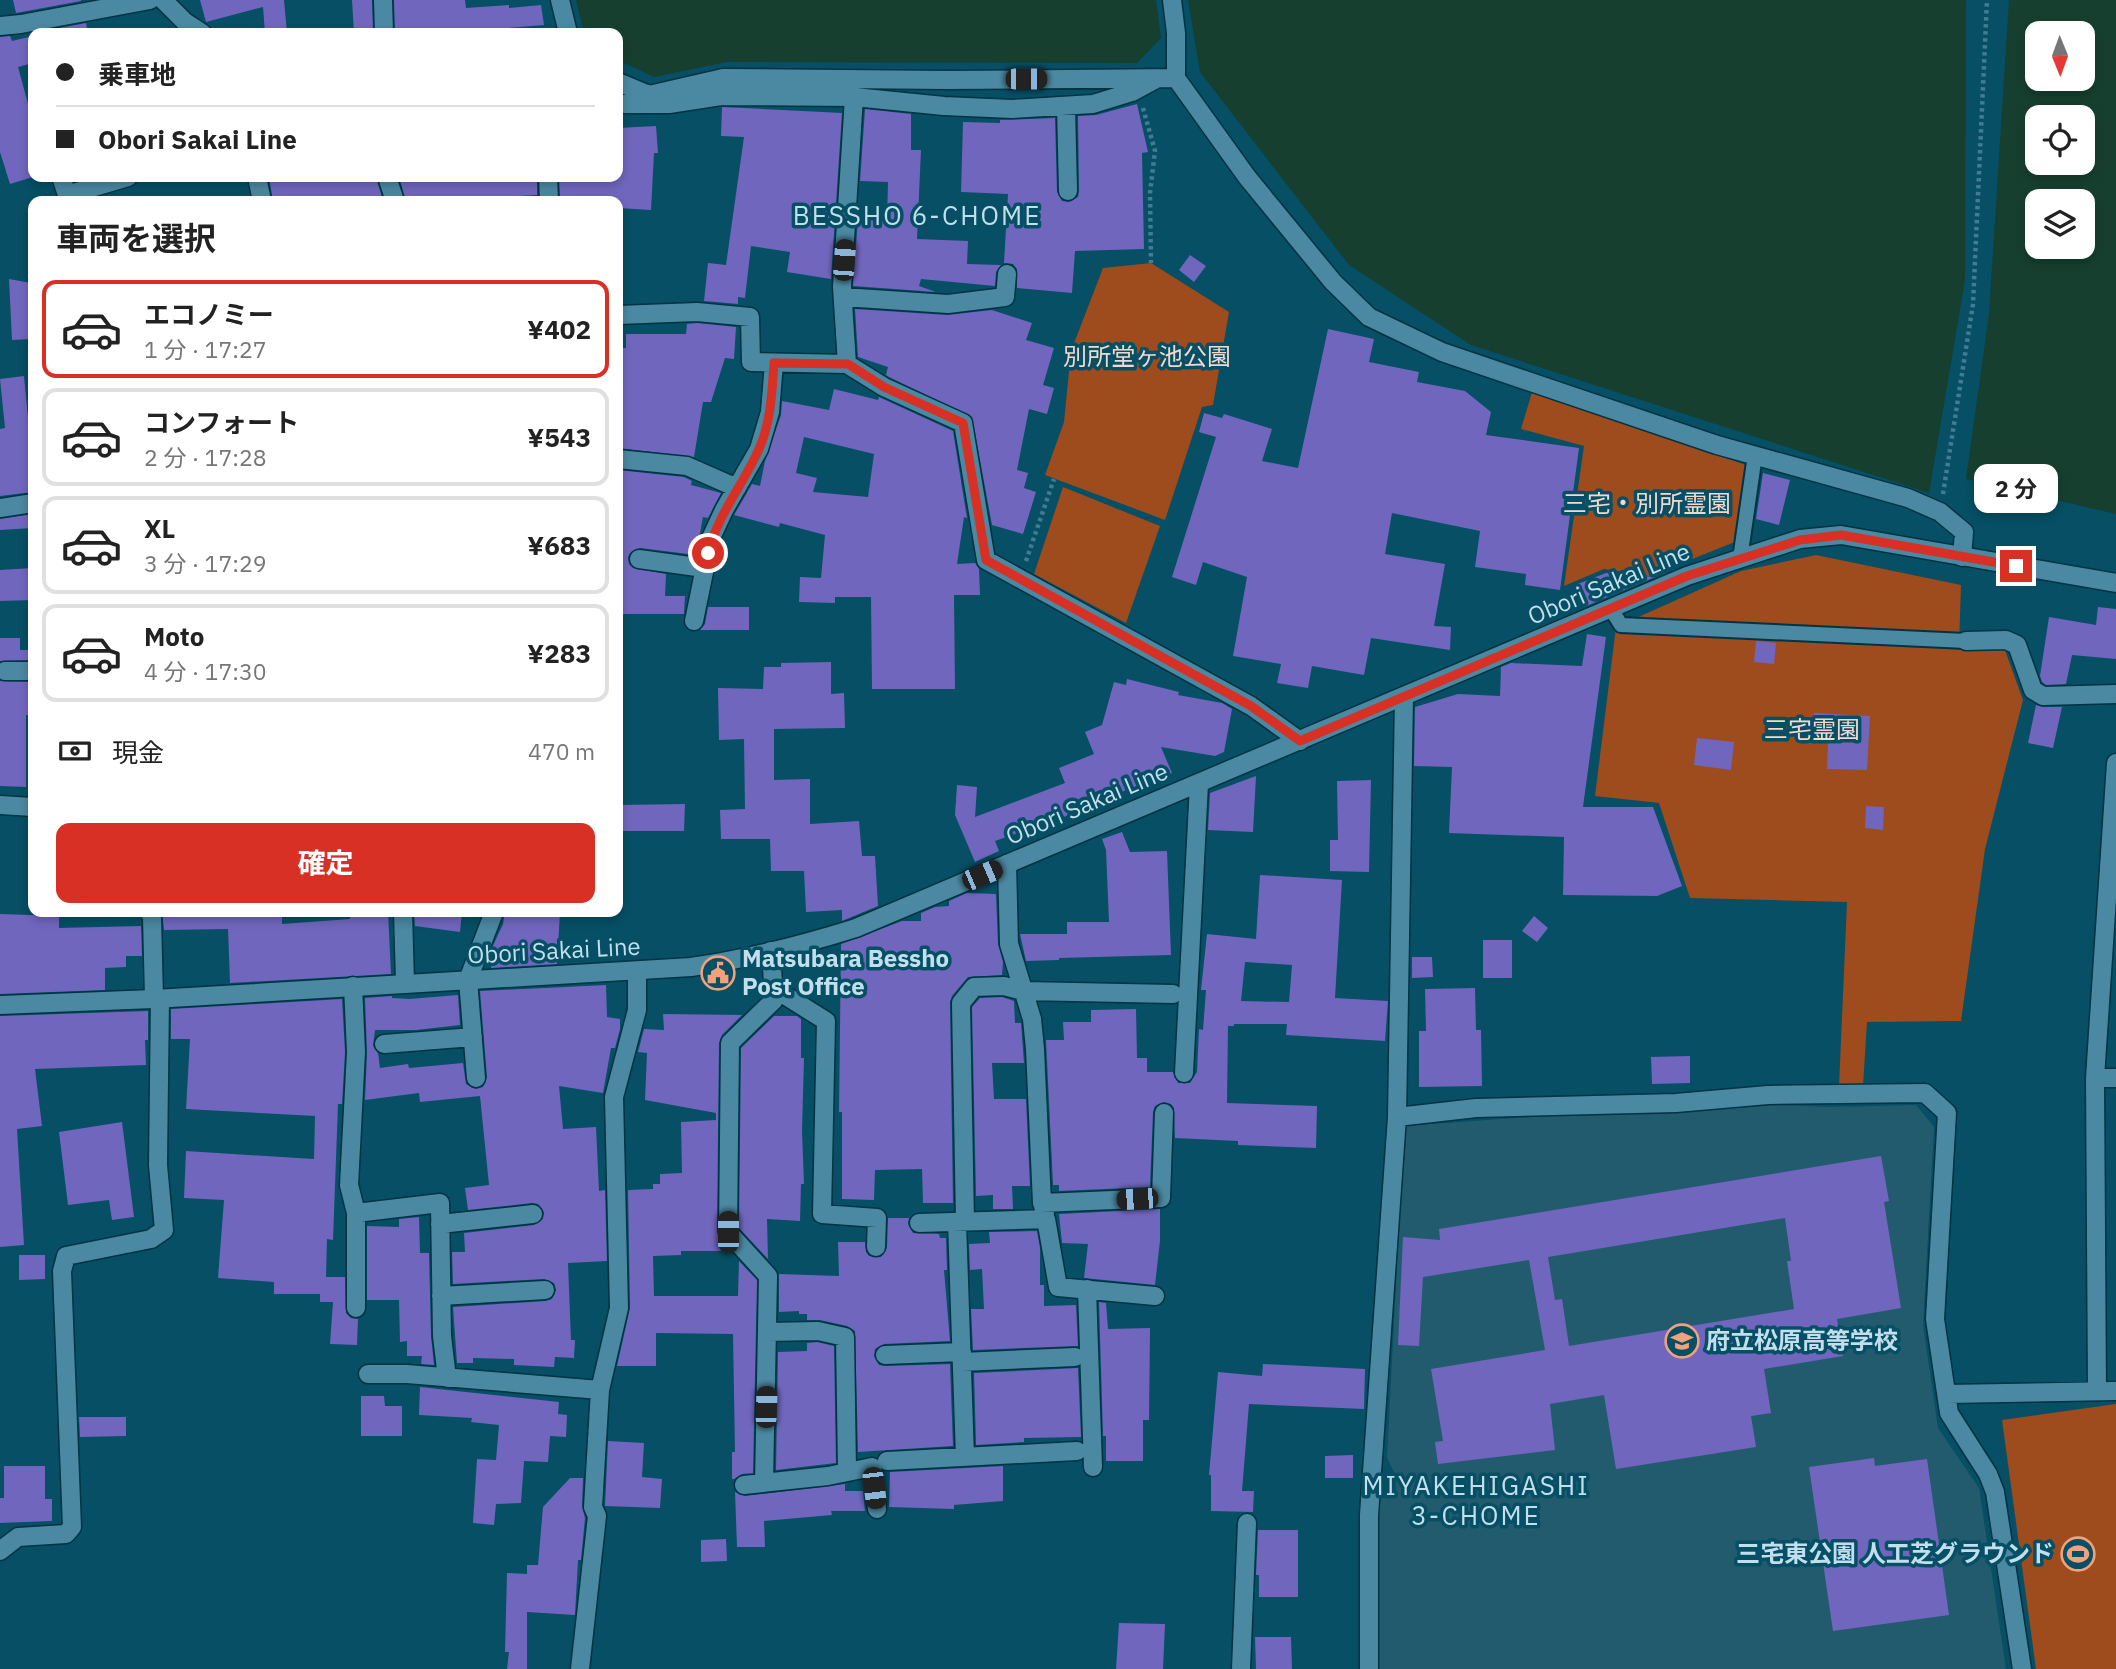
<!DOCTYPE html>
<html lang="ja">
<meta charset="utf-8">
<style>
:root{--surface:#fff;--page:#f6f6f6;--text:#222;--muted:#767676;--line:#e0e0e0;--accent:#d93025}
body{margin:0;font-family:"IBM Plex Sans","Noto Sans JP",sans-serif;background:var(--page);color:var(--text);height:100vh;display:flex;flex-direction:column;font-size:26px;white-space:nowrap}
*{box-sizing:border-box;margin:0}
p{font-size:23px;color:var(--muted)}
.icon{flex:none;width:38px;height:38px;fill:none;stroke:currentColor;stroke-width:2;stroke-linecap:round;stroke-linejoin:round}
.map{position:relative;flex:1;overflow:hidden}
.panel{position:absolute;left:28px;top:196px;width:595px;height:721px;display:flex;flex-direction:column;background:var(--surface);border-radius:14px;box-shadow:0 4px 10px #0003}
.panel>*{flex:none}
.guide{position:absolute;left:28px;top:28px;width:595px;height:154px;border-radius:14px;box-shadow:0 4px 10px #0003;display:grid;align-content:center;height:154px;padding:0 28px;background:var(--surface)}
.needle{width:46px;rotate:179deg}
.fabs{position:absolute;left:2025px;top:21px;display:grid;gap:14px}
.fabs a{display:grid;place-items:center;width:70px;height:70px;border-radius:14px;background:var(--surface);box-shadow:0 4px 10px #0003;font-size:35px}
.end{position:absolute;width:32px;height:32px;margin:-16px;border:9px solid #d93025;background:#fff;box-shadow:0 0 0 4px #fff}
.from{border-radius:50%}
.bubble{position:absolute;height:49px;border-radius:14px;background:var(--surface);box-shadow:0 4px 10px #0003;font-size:23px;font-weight:700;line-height:49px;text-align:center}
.car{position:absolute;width:21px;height:42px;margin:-21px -10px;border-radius:9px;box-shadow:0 0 5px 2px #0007;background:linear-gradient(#222 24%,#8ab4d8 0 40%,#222 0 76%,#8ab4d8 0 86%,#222 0)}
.guide b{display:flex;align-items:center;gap:24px;height:66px;font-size:26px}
.guide b+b{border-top:2px solid var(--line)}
.guide i{width:18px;height:18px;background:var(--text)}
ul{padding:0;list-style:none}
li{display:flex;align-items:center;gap:21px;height:98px;margin:0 14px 10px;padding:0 14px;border:4px solid var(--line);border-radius:14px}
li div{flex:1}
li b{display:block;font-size:26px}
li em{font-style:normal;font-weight:700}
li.current{border-color:var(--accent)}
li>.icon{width:63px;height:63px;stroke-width:1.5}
h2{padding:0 28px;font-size:32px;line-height:84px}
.pay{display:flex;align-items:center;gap:18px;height:77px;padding:0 28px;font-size:26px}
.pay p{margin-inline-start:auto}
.action{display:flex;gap:14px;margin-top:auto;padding:14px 28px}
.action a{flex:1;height:80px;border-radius:14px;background:var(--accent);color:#fff;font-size:28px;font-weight:700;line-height:80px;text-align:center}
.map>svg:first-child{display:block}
</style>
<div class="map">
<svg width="2116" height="1669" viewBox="0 0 2116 1669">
<rect width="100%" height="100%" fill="#064f65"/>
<path fill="#235b6e" d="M1770,1105L1831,1107L1916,1105L1934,1127L1923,1325L1938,1428L1979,1488L2006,1669H1378V1494H1396L1395,1474L1387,1458L1404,1126L1587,1113L1678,1112Z"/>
<path fill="#9e4b1d" d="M1151,263L1229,312L1213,405L1202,407L1165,520L1045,475L1064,422L1071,351L1103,268Z
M1532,392L1746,465L1735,542L1649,576L1604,569L1564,586L1584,446L1521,429Z
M1063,487L1160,526L1126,623L1034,574Z
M1816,555L1961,585L1959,647L2005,650L2023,700L1985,849L1961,1021L1867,1022L1863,1086H1839L1847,902L1690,898L1659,803L1595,796L1616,627L1741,571Z
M2116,1404V1669H2036L2002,1420Z"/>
<path fill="#163f30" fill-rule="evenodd" d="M576,0H1156L1161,38L1137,63L727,62L654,77L618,60V33H584Z
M1188,0H1966L1965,280L1929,493L1471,345L1349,265L1200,72Z
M2009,0H2116V514L1966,479L1989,314ZM2037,33H2082V79H2037ZM2082,117V163H2037V117ZM2037,201H2082V247H2037Z"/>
<path fill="#7066be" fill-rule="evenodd" d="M13,0H81V1L16,13Z
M200,0H284L287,33H265L263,7L206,22Z
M352,0H372L373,33H354Z
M394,0H465L466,8L509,5V8L541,5L544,25L450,33H395Z
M86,23L87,28L63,33H33Z
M10,36L12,41L33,36V63L18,67L33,122V177L10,184L0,152V37Z
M1137,104L1148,152L1142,153L1144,249L1075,251L1072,293L1017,288V269L1013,264L1004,263L1008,194L961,192L963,122L1000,123V120L1055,118L1057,192L1062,201L1069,202L1078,197L1079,191L1078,116L1096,115Z
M722,107L842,113L831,279L787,272L790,252L751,246L745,298L738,297V304L704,301L708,263L726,265L744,137L721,136Z
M865,109L911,114V150H921L917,239L968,241L967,264L1001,265L996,272L995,286L921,279L919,286L936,292L853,286L858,219L887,220L888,182L860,181Z
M656,126L658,153H654L651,210L618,208V201H574L575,196H560L559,177H618V128Z
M269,177H376L383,201H273Z
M399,177H465V179L537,177V195L504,197V201H406Z
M1190,255L1206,266L1194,282L1179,270Z
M9,279L31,283L33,339L12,340Z
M855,309L947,315L992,310L1032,323L1026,340L1054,348L1043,385L1054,388L1047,414L1029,409L1017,470L1028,473L1024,488L1036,492L1023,534L992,525L972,417L889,377L886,375L888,367L858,357Z
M697,323L736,327L734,359L725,358L711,402H703L694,457L618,448V348H626V334H686L687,324Z
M1328,329L1374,339L1369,362L1419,372L1417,382L1465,391L1491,412L1486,435L1579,448L1560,590L1525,585L1526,574L1475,567L1480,531L1392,513L1385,554L1445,564L1434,626L1451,627L1450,650L1371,638L1364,675L1312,666L1308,688L1277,683L1281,664L1233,656L1247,577L1203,562L1196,585L1172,577L1216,437L1199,432L1204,413L1222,418L1224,414L1272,429L1262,461L1298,468Z
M24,376L28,418H33V492L0,496V429L5,428L0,379Z
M834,389L878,400L879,397L953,431L967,518L964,517L957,564L975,563L979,569L980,595H954L955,689H872L871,597H835V603L799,602L800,577L821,578L825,535L780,523L779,527L734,515L752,484L760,486L765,461L781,415L782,401L829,410ZM804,437L874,454L868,497L813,492L817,478L796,473Z
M618,470L684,477L692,481L691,485L721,493L708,518L703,517L696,555L640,548L631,552L628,557L629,564L633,568L666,574L665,596H685L684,614H618Z
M1763,473L1790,480L1779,525L1756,519Z
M33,514V528L0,530V519Z
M33,568V600L0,601V570Z
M1606,573L1655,577L1584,607L1575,585Z
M708,607H749V630H700L705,624Z
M2098,607L2116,609V659L2072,655L2066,684L2046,685L2042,682L2040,676L2049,617L2096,625Z
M1587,634L1606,637L1583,807H1653L1682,886L1657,896L1563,895L1564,837L1449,833L1452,767L1414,766L1415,707L1458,694L1500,696L1501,667L1511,663L1582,666Z
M0,638H20V650H33V660L0,661Z
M1756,641L1776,643L1774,664L1754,662Z
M831,662V694L844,693L845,728L774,729V780L810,779V824L859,821L862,856H875L878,906L842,921V910L806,912L804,871H771L770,839H721L720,810L745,809L744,739L719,740L718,688L763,689L764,667H781V663Z
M1127,679L1179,692L1178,695L1222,703L1232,709L1224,752L1215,756L1161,747L1172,773L1071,811L1072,814L995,841L999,851L975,862L955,815L957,785L977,787L975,817L1065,783L1059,768L1094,754L1085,732L1102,725L1114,682L1126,685Z
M0,681L32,682L33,715H26V787L0,786Z
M2036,705L2043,707H2062L2053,748L2028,743Z
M1814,713L1870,716L1867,770L1827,769L1828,741L1812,740Z
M1697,738L1734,742L1731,770L1694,765Z
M1256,776L1253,832L1208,830L1210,793Z
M1371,780L1369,872L1330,871V840H1338L1337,781Z
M685,804L684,831H618V805Z
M1866,806L1884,807L1883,830L1865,828Z
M1122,832L1130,852L1167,851L1171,955L1059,958V960L1026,961L1020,934H1067V922H1109L1106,850L1102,839Z
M1260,875L1342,880L1335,998L1388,1001L1385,1041L1286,1035L1287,1024H1234V1026H1228L1227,1103L1317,1106L1316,1148L1238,1145V1141L1175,1138L1174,1108L1171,1104L1164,1102L1155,1106L1153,1112L1150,1187L1059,1191V1185H1053L1046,1040H1064L1063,1022H1091V1010L1136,1009L1137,1058H1147V1072H1173L1178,1083H1190L1197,1072L1199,1029L1203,1030L1206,990H1201L1207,934L1256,939ZM1245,962L1292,965L1289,1002L1241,1001Z
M967,893L996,894L998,944L1003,962L1002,975L968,977L952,996L950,1002L953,1203H923L922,1169L875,1170L874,1200L842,1199V1112H839L841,944L902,921H921V913L935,907L949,906V901Z
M162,912H282V924L350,919V912H388L391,974L230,983L228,929L164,930Z
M414,912H462L460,932L415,926Z
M505,912H560L557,964L491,968V950L503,924Z
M0,914L59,916V928L141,926L142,956H126V967L105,968V990L0,994Z
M1534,916L1548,928L1537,942L1522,931Z
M1483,940H1512V978H1483Z
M1412,957H1432L1433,977L1412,978Z
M606,985L607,1017L620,1019V1029L615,1048H611L603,1093L559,1086L563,1129L596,1127L599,1191L605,1190L607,1261L568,1263L571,1340H575L574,1358L555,1357L554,1367L514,1365V1359L473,1358V1363H457L453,1307L546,1301L552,1299L556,1290L554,1283L544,1279L453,1284L452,1252H465L464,1233L534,1225L543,1219L544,1212L538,1204L532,1203L468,1210L465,1188L489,1185L480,1096L420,1102L419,1093L365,1100L367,1053L365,998L392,996V998L409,999L458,995L460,1025L416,1030H375L373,1046L378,1053L380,1068L408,1064L409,1068L463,1063L466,1084L476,1089L483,1087L487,1077L480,991Z
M1475,988L1476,1030H1481L1482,1086L1419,1087V1031H1426L1425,989Z
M1002,997L1014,1001L1015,1023H1021L1024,1063H992L994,1099H1026L1030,1186H1012L1013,1209H993V1195L976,1196L972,1007L980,998Z
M342,999L345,1052L342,1104H338L333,1240L327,1239L326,1277H345L346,1313L351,1318L358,1319L357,1345L330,1344L333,1302H320V1294H274V1282L218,1278L224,1200L184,1198L186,1151L314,1159L315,1116L186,1109L190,1039H171V1009Z
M148,1011V1040H145L146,1065L35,1069L42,1126L17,1129L24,1245L0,1247V1016Z
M663,1014L742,1015L722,1035L719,1043L717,1232L720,1240L730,1251H681V1255L653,1256L654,1296H738L739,1261L757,1280L753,1473L742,1474L734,1479H732V1452H735L733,1334L656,1333V1366H617L630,1308L628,1190L653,1189V1184H660V1174L682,1173L681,1122L716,1120V1113L645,1100L647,1053L638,1052L644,1029L664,1030Z
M774,1016H797L801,1019V1058H804L802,1131L804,1184H801L800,1221L767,1219L768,1259L739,1228L741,1048Z
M1690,1056V1083L1652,1084L1651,1057Z
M122,1122L134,1217L112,1220L109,1200L68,1205L59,1132Z
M1881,1156L1889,1201L1884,1202L1901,1308L1837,1319L1843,1356L1764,1369L1771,1413L1751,1416L1756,1447L1616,1469L1604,1395L1550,1404L1555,1450L1438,1464L1435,1442L1443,1441L1431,1369L1545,1350L1529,1260L1423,1277L1419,1346L1398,1345L1403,1237L1440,1240L1439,1229ZM1785,1218L1791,1261H1787L1794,1309L1569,1346L1562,1299L1555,1300L1548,1257Z
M1160,1209V1241L1155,1285L1084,1278L1088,1244L1062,1243L1059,1214Z
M419,1217L420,1253H429L431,1336L434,1365L421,1364L422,1356H407V1341L400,1342L399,1300H367V1226L399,1227V1219Z
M888,1218H909L908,1224L913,1233L939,1234L940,1238H946L947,1270H944L950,1341L884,1344L875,1349L874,1356L879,1365L885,1366L950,1364L953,1446L858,1452L855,1331L847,1326L820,1320H807V1314H799V1311L779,1312V1274L839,1276L838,1242H865L866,1252L869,1256L881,1257L887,1248Z
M1037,1231L1040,1248V1285H1044V1306L1076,1305L1078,1346L973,1350L971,1309H984L982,1269L970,1270L969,1244L990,1243L989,1232Z
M19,1255H45V1279L19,1280Z
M1099,1302L1106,1303L1108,1329L1150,1328L1149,1420H1143V1461H1106V1436H1103Z
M817,1342L834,1346L836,1463L776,1470L778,1352L807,1351V1343Z
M1263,1364L1365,1369L1364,1409L1249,1404L1242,1491H1254L1253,1512L1211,1511V1475H1209L1218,1372L1262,1376Z
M1078,1368L1081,1437L1024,1438V1442L976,1445L974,1373Z
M420,1387L559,1402L558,1414L567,1415L566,1437L550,1436L548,1462L524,1461L521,1503L496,1504L494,1525L473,1523L477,1459L496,1460L499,1425L471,1422L472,1418L419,1415Z
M361,1396H384L385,1406H402V1436H361Z
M79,1417H126V1436L80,1437Z
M608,1441L644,1443L642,1477L662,1479L660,1508L605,1506Z
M1353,1455V1478H1325V1456Z
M1874,1458L1875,1466L1927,1459L1949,1615L1833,1631L1809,1467Z
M4,1466H45V1499H52V1521L0,1523V1498H4Z
M1003,1466V1501L954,1505V1509L889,1507L890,1472Z
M570,1478H583L582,1506L585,1518L581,1560H578L575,1615L527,1612V1669H507L509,1652H505L507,1573L527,1574V1565H538L543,1507Z
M845,1484V1491H863L865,1511H831L832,1515L764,1521L765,1547H737L735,1492L745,1496Z
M1258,1530H1298V1597H1259V1575H1256Z
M726,1539L727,1561L701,1562V1540Z
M1119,1623L1165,1624L1163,1669H1116Z
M1255,1637H1291L1292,1669H1256Z"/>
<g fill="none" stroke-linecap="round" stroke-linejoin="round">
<defs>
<path id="lane" d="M1740,559L1755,455
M1611,609L1621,625L1966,641"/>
<path id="street" d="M163,0L185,22L202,33
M383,0L384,33
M560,0L568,33
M1172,0L1176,33V78L1247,177L1333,282L1369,317L1442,352L1717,445L1908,498L1940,512L1964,532L1962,557
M0,26L21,24L150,0
M618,82L649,95
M618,104H638L649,95L723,78L947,80L1176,78
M641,104H669L721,96L854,97L944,106L1012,109L1093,104L1132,92L1156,79
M1066,106L1068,191
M61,177L69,201
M257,177L262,201
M387,177L395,201
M548,177L549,201
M67,195L128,177
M843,297L948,304L1005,297L1007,274
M618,315L697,312L750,317L751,362L847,364L884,387L963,423L986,560L1251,706L1300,741
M847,364L842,287L854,97
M618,459L687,466L737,488
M0,508L33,503
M639,559L704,568
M694,621L711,538L724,510L759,449L770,412L774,363
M1966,641L2006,640L2017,645L2033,690L2043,696L2116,694
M5,671H33
M0,805L33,807
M1007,864L1009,944L1032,1019L1035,1049L1042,1203
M149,912L152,916L154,999
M403,912L405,983
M353,986L356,1052L349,1185L356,1213V1308
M775,989L826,1021L822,1214L877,1218L876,1247
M384,1044L473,1037
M1184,1073L1199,784
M476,1078L468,980L494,912
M2095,1078H2116
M1397,1117L1476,1108L1676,1103L1768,1095L1925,1093L1947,1113L1935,1319L1949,1413L1988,1474L1995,1492L2022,1669
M1045,1212L1042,1203L1161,1198L1164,1113
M356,1213L440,1203L442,1336L447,1378
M957,1222L965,1457
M965,1222L961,1003L974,987L1004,986L1023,991L1173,994
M919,1223L1046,1219L1058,1287L1155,1296
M440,1224L533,1214
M1087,1289L1093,1467
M441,1296L545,1290
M768,1332L818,1331L845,1337L847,1471
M885,1355L962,1352
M962,1362L1075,1357
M368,1374H407L600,1390
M2097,1391L2095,1078L2116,763
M1946,1394L2116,1391
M887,1461L1077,1451
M764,1483L768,1276L728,1232L730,1043L774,1000L771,951
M744,1485L828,1476L872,1467L877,1509
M0,1551L18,1537L66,1534L72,1527L62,1271L66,1256L151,1239L164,1230L158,1165L160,998
M580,1669L597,1516L593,1507L600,1390L619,1308L614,1097L637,1010V971
M1241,1669L1247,1523
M1369,1669V1515L1397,1117L1404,697"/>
<path id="secondary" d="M0,1005L154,999L691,967C747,959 802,945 856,928L1687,576L1800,539L1841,535L2116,583"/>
</defs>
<use href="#lane" stroke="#034" stroke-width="18"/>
<use href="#street" stroke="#034" stroke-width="21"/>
<use href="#secondary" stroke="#034" stroke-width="21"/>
<path stroke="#417c90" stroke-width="4.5" stroke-dasharray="3.5 3.5" stroke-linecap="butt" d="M1143,108L1155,151L1150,193L1151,263
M1943,494L1973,304L1987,0
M1026,561L1054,479"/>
<use href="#lane" stroke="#4b88a1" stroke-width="14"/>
<use href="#street" stroke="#4b88a1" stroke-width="18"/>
<use href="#secondary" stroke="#4b88a1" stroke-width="18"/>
</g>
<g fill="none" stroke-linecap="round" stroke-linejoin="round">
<path stroke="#d93025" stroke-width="9" d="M708,553C718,514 743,485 759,449C771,422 772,392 774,363L848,364L884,387L963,423L986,560L1251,706L1300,741L1687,576L1800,540L1841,535L2016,566"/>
</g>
<defs>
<symbol id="civic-ring" viewBox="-11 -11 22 22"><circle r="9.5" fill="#064f65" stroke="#f1a17b" stroke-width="1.5"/><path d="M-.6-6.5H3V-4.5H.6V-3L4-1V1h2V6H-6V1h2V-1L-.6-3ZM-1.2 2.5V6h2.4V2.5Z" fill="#f1a17b"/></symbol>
<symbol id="school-ring" viewBox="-11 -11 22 22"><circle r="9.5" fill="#064f65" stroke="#f1a17b" stroke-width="1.5"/><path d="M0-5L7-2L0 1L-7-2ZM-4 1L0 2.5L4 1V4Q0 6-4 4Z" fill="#f1a17b"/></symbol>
<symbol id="stadium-ring" viewBox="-11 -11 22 22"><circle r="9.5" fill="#064f65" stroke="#f1a17b" stroke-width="1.5"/><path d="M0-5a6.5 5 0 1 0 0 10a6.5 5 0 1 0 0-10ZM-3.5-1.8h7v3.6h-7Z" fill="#f1a17b"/></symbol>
</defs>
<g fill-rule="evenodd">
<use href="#civic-ring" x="699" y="954" width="38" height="38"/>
<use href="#school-ring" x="1663" y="1322" width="38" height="38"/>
<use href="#stadium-ring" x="2059" y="1535" width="38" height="38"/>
</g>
<g text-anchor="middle" stroke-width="7" stroke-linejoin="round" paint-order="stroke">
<g font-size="24" fill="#f2d9cd" stroke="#064f65">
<text x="1147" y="365">別所堂ヶ池公園</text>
<text x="1647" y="512">三宅・別所霊園</text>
<text x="1812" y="738">三宅霊園</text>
</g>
<g font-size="24" fill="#c1dfec" stroke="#064f65">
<text transform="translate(1609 584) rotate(-23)" y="8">Obori Sakai Line</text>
<text transform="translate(1087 804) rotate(-23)" y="8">Obori Sakai Line</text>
<text transform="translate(554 951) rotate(-3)" y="8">Obori Sakai Line</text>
</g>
<g font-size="24" font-weight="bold" fill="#c1dfec" stroke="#064f65" text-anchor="start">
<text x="742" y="967">Matsubara Bessho<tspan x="742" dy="28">Post Office</tspan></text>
<text x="1706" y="1349">府立松原高等学校</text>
<text x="2054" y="1562" text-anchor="end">三宅東公園 人工芝グラウンド</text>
</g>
<g font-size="26" letter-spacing="2" fill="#c1dfec" stroke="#064f65">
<text x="917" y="225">BESSHO 6-CHOME</text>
<text x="1476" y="1495">MIYAKEHIGASHI<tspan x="1476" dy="30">3-CHOME</tspan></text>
</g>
</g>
</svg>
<div class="fabs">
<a><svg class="needle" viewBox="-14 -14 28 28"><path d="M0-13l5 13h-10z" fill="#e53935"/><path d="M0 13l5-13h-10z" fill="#767676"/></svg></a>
<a><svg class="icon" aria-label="locate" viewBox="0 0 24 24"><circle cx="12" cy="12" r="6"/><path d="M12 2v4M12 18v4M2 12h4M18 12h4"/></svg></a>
<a><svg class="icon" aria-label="layers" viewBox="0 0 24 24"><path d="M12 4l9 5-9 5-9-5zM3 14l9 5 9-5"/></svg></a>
</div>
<i class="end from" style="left:708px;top:553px"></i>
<i class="end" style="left:2016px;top:566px"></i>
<div class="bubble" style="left:1974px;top:464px;width:84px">2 分</div>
<i class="car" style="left:1026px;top:79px;rotate:90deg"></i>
<i class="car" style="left:844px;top:260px;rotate:4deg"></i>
<i class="car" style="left:982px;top:875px;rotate:67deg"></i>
<i class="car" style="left:1137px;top:1199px;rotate:267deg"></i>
<i class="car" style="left:728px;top:1232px;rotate:0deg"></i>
<i class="car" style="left:766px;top:1407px;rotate:2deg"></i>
<i class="car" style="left:874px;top:1488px;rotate:173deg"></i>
<div class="guide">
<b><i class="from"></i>乗車地</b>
<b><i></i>Obori Sakai Line</b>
</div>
<section class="panel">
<h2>車両を選択</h2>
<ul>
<li class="current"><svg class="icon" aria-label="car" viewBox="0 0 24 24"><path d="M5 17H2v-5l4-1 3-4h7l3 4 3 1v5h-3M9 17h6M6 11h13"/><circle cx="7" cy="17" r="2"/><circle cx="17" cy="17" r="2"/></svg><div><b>エコノミー</b><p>1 分 · 17:27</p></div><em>¥402</em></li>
<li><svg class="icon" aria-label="car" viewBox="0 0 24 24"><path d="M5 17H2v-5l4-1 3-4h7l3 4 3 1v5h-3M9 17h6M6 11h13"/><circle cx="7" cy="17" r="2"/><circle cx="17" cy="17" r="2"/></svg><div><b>コンフォート</b><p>2 分 · 17:28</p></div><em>¥543</em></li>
<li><svg class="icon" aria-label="car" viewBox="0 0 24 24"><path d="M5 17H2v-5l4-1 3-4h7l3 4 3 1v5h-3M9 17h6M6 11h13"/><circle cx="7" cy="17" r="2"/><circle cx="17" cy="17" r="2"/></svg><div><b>XL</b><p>3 分 · 17:29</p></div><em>¥683</em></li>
<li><svg class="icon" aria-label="car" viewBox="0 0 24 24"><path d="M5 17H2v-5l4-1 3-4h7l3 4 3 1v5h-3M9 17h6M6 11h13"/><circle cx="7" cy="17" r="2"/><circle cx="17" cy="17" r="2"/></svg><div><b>Moto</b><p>4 分 · 17:30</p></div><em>¥283</em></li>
</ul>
<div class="pay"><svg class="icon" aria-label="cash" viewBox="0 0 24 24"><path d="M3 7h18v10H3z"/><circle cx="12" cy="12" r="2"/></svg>現金<p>470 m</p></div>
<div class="action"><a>確定</a></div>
</section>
</div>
